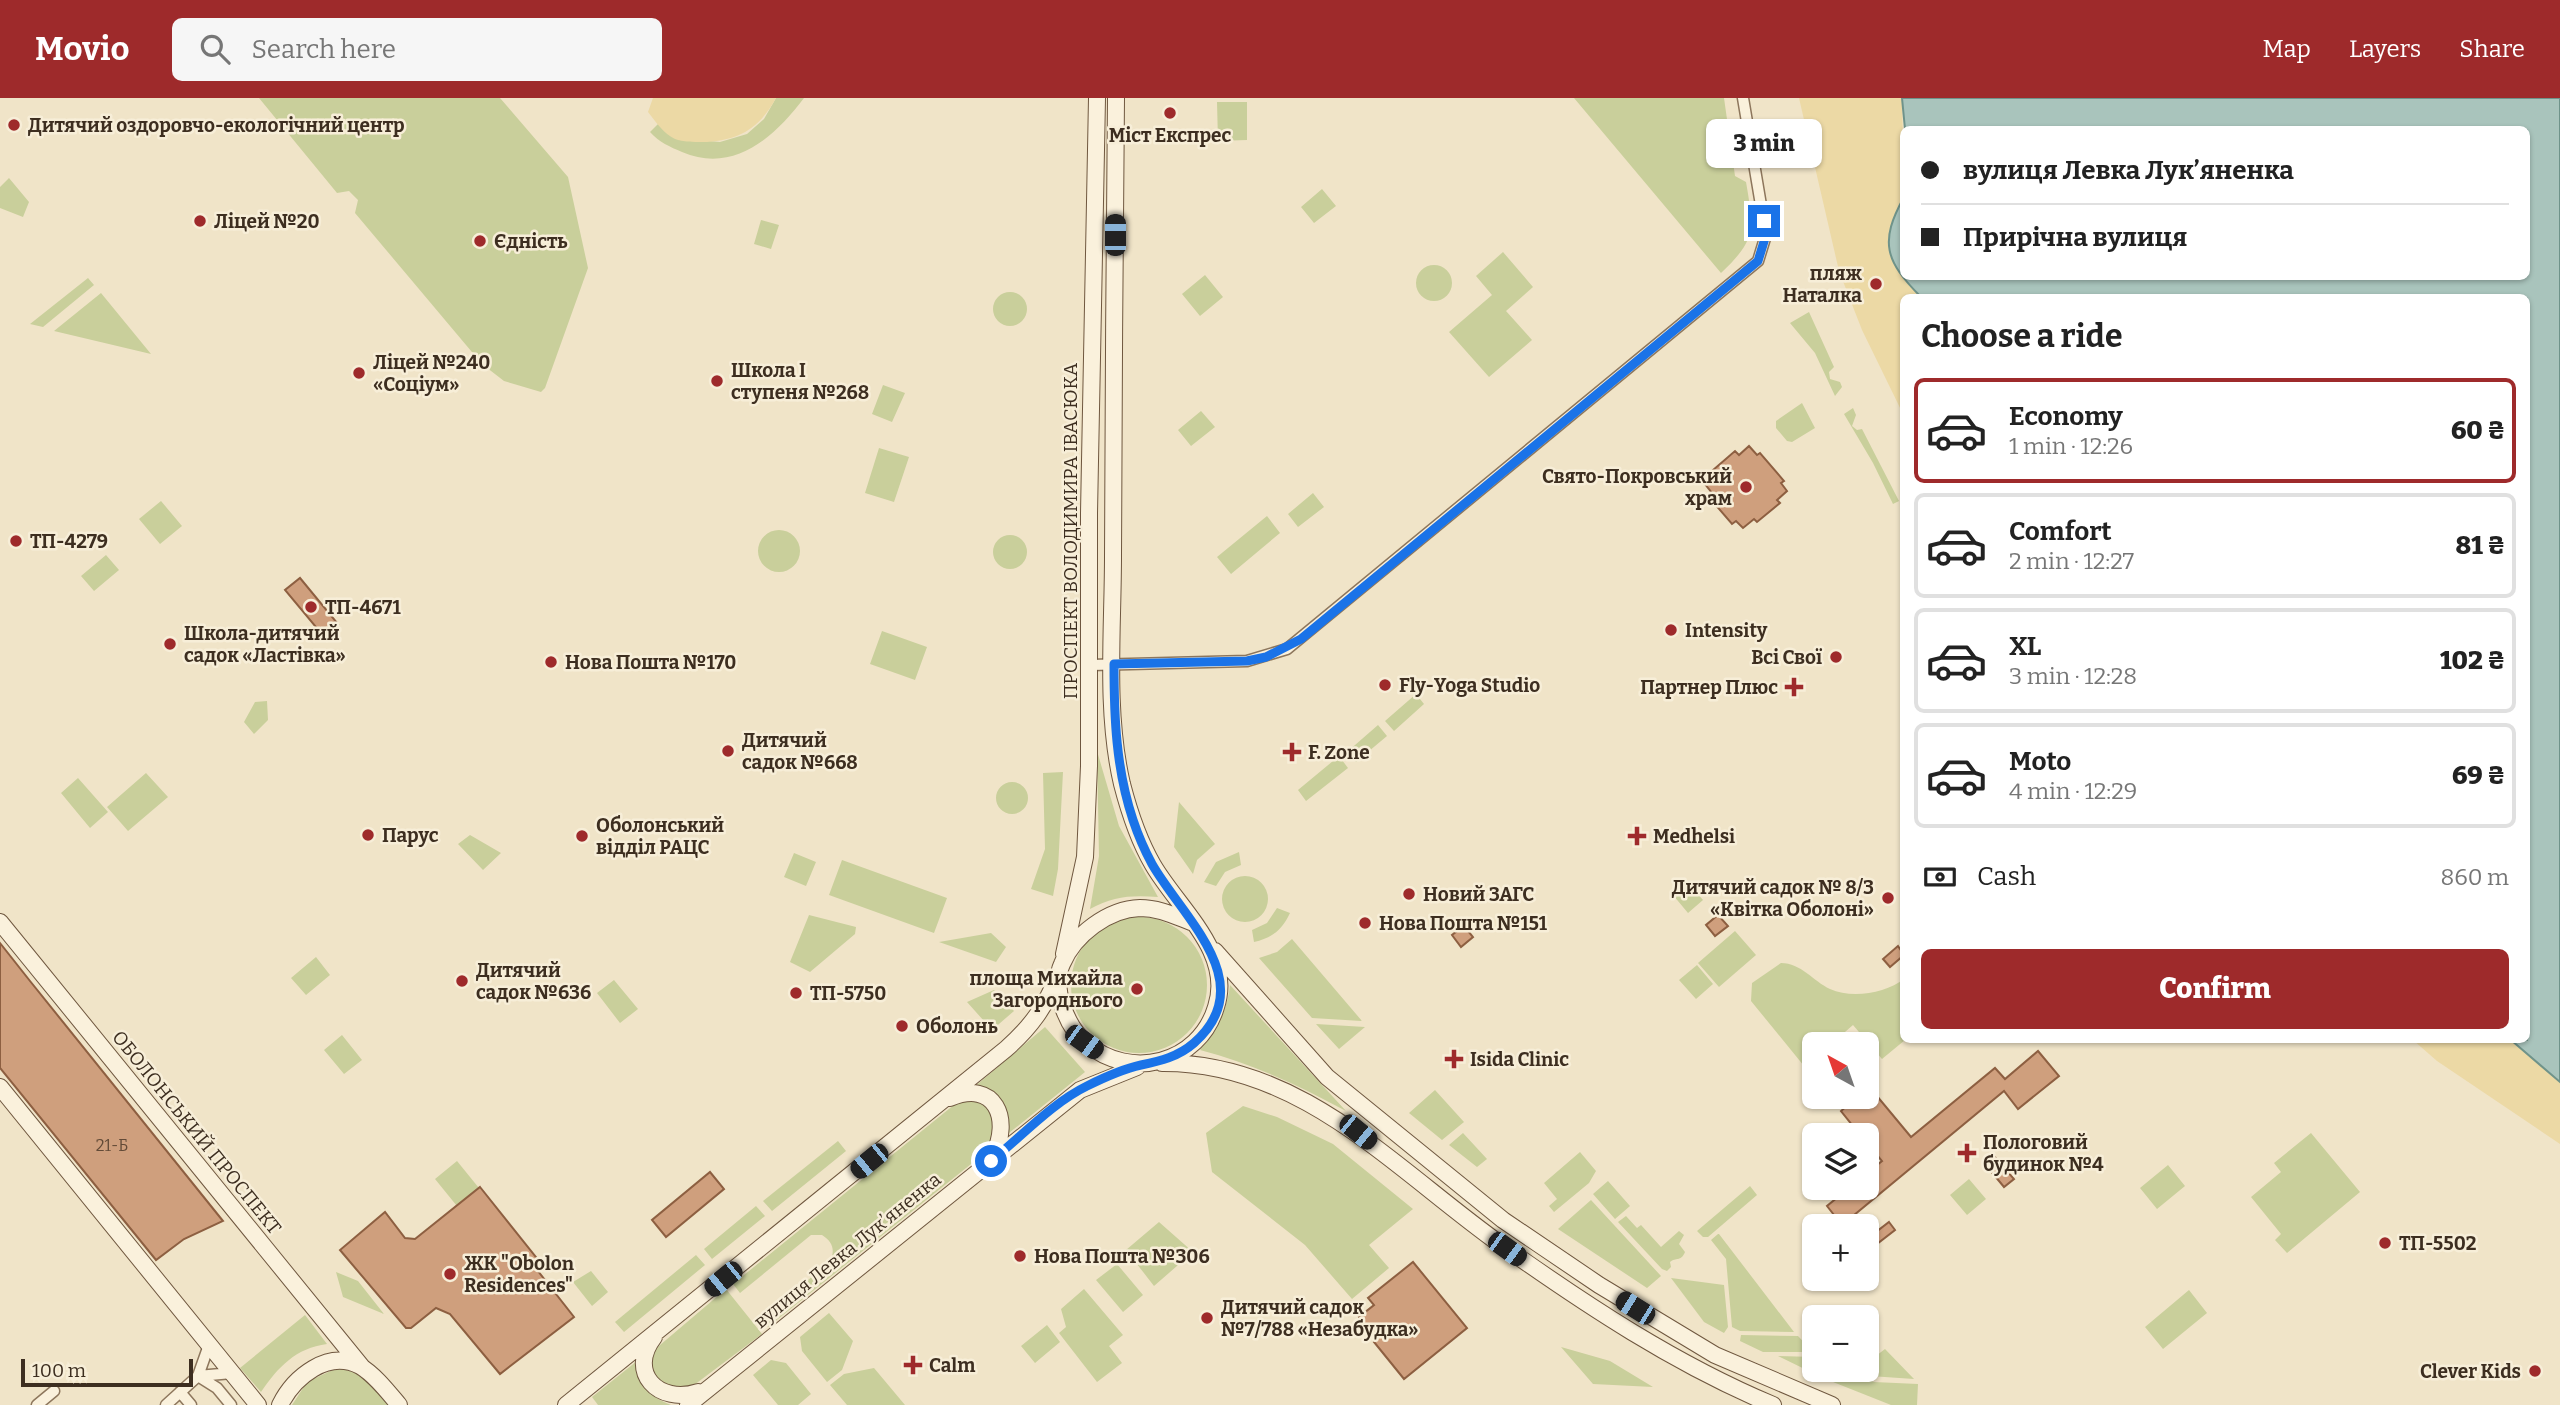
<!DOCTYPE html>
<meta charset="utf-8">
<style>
:root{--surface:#fff;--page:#f6f6f6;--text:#222;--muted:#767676;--line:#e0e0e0;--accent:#9e2a2b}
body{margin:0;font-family:Bitter,serif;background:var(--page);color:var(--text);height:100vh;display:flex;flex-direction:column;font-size:26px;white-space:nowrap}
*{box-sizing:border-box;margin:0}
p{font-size:23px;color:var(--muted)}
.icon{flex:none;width:38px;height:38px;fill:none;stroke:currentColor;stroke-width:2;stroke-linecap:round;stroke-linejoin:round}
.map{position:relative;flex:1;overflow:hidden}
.details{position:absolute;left:1900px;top:196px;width:630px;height:749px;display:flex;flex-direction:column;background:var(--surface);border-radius:10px;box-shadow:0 2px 5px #0004}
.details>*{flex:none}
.banner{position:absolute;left:1900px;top:28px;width:630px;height:154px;border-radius:10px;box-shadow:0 2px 5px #0004;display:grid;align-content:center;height:154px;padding:0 21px;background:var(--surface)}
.needle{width:46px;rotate:320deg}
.tools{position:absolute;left:1802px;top:934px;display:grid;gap:14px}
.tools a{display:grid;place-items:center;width:77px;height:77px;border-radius:10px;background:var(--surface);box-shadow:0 2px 5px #0004;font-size:35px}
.scale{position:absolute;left:21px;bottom:18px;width:172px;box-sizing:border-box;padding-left:7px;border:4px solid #3d2e20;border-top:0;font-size:19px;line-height:24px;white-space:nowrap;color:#3d2e20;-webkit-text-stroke:5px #f7eed8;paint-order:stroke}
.end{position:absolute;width:32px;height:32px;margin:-16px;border:9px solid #1a73e8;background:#fff;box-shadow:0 0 0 4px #fff}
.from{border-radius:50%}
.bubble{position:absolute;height:49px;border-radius:10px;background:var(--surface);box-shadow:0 2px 5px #0004;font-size:23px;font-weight:800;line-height:49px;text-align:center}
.car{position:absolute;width:21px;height:42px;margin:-21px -10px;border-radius:9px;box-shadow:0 0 5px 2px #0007;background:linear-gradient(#222 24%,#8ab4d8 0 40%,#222 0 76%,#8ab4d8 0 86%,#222 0)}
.banner b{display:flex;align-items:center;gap:24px;height:66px;font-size:26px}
.banner b+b{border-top:2px solid var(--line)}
.banner i{width:18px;height:18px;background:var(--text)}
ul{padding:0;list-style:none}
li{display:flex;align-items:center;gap:21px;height:105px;margin:0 14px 10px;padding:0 7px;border:4px solid var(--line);border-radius:10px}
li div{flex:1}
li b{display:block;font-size:26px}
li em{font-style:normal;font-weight:800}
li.on{border-color:var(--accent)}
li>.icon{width:63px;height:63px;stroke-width:1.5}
h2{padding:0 21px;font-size:32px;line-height:84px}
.pay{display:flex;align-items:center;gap:18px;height:77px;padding:0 21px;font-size:26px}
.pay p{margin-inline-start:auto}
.button{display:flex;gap:14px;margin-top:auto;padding:14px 21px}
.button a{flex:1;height:80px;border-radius:10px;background:var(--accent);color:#fff;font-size:28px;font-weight:800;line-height:80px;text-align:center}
header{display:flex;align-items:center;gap:42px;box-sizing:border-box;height:98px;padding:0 35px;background:var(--accent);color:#fff}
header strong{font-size:33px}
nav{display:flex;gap:38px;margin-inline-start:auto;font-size:24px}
.search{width:490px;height:63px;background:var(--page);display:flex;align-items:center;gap:18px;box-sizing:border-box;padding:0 24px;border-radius:10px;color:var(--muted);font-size:26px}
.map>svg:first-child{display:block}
</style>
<header>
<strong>Movio</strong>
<div class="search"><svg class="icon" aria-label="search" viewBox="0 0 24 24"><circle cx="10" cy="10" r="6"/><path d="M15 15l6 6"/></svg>Search here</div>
<nav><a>Map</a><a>Layers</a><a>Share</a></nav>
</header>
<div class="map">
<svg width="2560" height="1307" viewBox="0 0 2560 1307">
<rect width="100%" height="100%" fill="#f0e4c8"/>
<path fill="#c9cf9b" d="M259,0H500L568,79L588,170L545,290L541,294L504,283L482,266L355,115L358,102L349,93L337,95Z
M776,0H804C774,40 733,76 682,54C670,49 659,44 650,34L658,26L675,40L720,44L747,36L764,21Z
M1574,0H1724L1735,78L1746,84C1754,131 1757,141 1721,175Z
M1217,4H1247V42L1218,43Z
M9,80L29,104L23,119L0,110V89Z
M1322,91L1336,108L1314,125L1301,109Z
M761,122L779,127L771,151L754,146Z
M1503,154L1533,189L1506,213L1532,242L1489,279L1449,234L1492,197L1476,178Z
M1416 185a18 18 0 1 1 36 0a18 18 0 1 1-36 0Z
M1205,177L1223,199L1200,218L1182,196Z
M88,180L94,187L43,229L30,226Z
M993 211a17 17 0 1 1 34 0a17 17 0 1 1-34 0Z
M101,195L151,256L54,233Z
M1809,214L1834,269L1829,274L1830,281L1840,284L1842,289L1835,298L1815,255L1790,225Z
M883,287L905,295L892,324L872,316Z
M1802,305L1815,330L1792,344L1787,343L1776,330V323Z
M1853,310L1856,317L1852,328L1857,332L1862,331L1899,403L1893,406L1873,365L1844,316Z
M1201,313L1215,329L1191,348L1178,332Z
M879,350L909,359L894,404L865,395Z
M1313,395L1324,409L1298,429L1288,416Z
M161,403L182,428L160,446L139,421Z
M1267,418L1280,435L1231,476L1217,459Z
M758 453a21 21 0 1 1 42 0a21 21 0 1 1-42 0Z
M993 454a17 17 0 1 1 34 0a17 17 0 1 1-34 0Z
M106,457L119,472L94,493L81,478Z
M882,533L927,549L915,582L870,566Z
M1416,596L1424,606L1394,633L1385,623Z
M267,603L268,622L254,636L244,624L255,604Z
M1378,627L1387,638L1356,664L1347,654Z
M1097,653L1119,728L1158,799C1132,797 1113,798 1090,811L1099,758Z
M1339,658L1348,670L1306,703L1298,692Z
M1063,674L1058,771L1053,798L1031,791L1045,751L1043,675Z
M146,675L168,699L128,733L107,709Z
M78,680L108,714L90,730L61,695Z
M996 700a16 16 0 1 1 32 0a16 16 0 1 1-32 0Z
M1179,704L1215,746L1197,762L1193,776L1174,749Z
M470,737L501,755L483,772L458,746Z
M1239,754L1241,767L1225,774L1216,788L1204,784L1216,764Z
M794,755L816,764L806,788L784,779Z
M842,762L947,800L934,835L829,797Z
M1222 801a23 23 0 1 1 46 0a23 23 0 1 1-46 0Z
M1688,785L1703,802L1688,815L1673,797Z
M1277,810L1290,815C1282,832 1272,840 1254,844L1252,832L1267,825Z
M809,817L856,829L855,836L810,874L790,864Z
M1071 887a68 68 0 1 1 136 0a68 68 0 1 1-136 0Z
M1735,833L1756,857L1719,889L1698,865Z
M991,835L1006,849L996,864L939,844Z
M1292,841L1362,923L1312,920L1259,860L1277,854Z
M316,859L330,877L306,897L291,880Z
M1781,865C1801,865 1813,883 1830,891C1852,901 1886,895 1904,881L1905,942L1882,961L1853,927L1830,947H1815V959L1804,968L1751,903L1752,885Z
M1697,867L1713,886L1696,901L1679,882Z
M614,882L638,911L620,925L597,895Z
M1230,887L1346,1013C1298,987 1253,966 1200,952C1216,931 1227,914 1230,887Z
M994,892L1014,913L992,932L967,904Z
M1316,926L1365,929L1339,951Z
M1045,929L1085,974L1009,1035L1006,1015L973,990Z
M342,937L362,962L344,976L324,952Z
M1435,992L1464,1024L1442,1042L1409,1015Z
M960,1002L982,1004L996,1018L991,1050L768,1229L761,1220L829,1165C836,1153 833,1144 822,1137H811L740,1195L733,1186Z
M1243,1008L1277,1019L1333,1046L1413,1111L1369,1147L1389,1170L1352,1201L1305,1147L1212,1074L1206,1035Z
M1463,1035L1487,1061L1477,1069L1449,1047Z
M2311,1035L2360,1094L2287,1155L2275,1142L2281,1136L2251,1099L2281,1074L2274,1065Z
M838,1043L846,1053L772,1113L763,1103Z
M1580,1054L1596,1073L1589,1085L1554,1114L1549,1108L1557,1101L1544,1085Z
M457,1063L483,1095L461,1113L435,1081Z
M2168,1067L2185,1088L2157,1111L2140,1090Z
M1969,1081L1986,1101L1967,1117L1950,1097Z
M1608,1083L1630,1108L1615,1121L1593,1096Z
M1750,1088L1757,1097L1708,1139H1703L1697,1133Z
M1591,1102L1661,1178L1647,1190L1558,1131Z
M756,1108L765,1118L712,1161L704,1151Z
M1626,1118L1637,1130L1641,1127L1661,1149L1679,1133L1684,1137L1679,1146L1685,1154C1681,1164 1676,1159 1670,1164L1671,1169L1667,1173L1662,1171L1618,1124Z
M1159,1124L1193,1154L1154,1188L1126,1152Z
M1718,1136H1719L1794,1234L1740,1233L1732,1229L1726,1161L1711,1142Z
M696,1157L705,1167L624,1234L615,1224Z
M1117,1166L1143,1197L1123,1214L1096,1182Z
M591,1173L608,1194L592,1208L573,1184Z
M336,1174L358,1183L384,1216L343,1199Z
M1671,1180L1724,1187L1728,1229L1724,1235L1704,1224Z
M726,1191L762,1236L682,1296L653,1283L650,1262L653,1253Z
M1084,1191L1123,1237L1109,1248L1122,1265L1097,1284L1059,1235L1066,1229L1061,1211Z
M2189,1192L2207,1215L2163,1251L2145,1229Z
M829,1215L853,1243L842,1272L827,1284L802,1253L800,1239Z
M305,1217L327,1246C296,1250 278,1269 261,1294L240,1270Z
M1047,1227L1060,1244L1035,1265L1021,1248Z
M1741,1237L1798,1238L1813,1254H1763L1740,1243Z
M1561,1249L1610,1263L1653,1289L1593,1286Z
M1885,1251L1914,1281L1870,1278L1872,1261Z
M1778,1258L1815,1259V1272H1827L1823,1280Z
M771,1262L786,1265L811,1296L798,1307H778L753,1277Z
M637,1263C641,1287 648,1298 671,1307H598L592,1299Z
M337,1270C360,1272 375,1290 389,1307H292L307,1284Z
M874,1270L905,1307H847L830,1287L844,1276Z
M1832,1272H1847L1874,1284L1918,1286L1917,1307H1891L1828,1282Z"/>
<path fill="#ecd9a5" d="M653,0H776C759,31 738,43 702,44C694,44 683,44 675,41C664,36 655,23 648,14Z
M1799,0H1902L1904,99L1894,118L1903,180L1921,199L1904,200V318L1862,232L1839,173Z
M2413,942H2511L2560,984V1046L2437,963Z"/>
<path fill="#a9c4bc" stroke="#6f938a" stroke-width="2" d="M1902,0H2560V984L2511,942H2527V200L1921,199C1885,163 1879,144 1904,99V178H2527V32L1905,31Z"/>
<path fill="#cf9f7d" stroke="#8d5f41" stroke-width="2" d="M1749,348L1757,357L1760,355L1784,383L1781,385L1787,393L1777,402L1780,405L1757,424L1754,421L1743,430L1736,423L1732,426L1708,398L1712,395L1705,386L1716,376L1712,373L1735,353L1739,357Z
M300,480L338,526L320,541L313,531L316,529L285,492Z
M1718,817L1728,828L1715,838L1706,827Z
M1464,828L1473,839L1461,849L1452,837Z
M0,845L30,883L223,1123L184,1141L156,1162L0,970Z
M1898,848L1904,857L1890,869L1883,861Z
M2038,953L2059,978L2018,1011L2004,993L1842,1127L1827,1108L1849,1090H1867V1075L1882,1063L1867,1045V1038H1861L1841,1013L1857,999H1867V986L1911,1039L1995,970L2005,981Z
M1994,1058L2014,1081L2004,1089L1985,1066Z
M710,1074L724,1091L666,1139L652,1122Z
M480,1089L539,1163L534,1168L574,1219L500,1276L450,1216L436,1210L411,1230H406L340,1152L385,1114L405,1140L415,1141Z
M1889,1124L1895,1132L1873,1149L1867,1141Z
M1413,1164L1467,1230L1404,1281L1374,1244L1377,1241L1359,1219L1374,1207L1368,1200Z"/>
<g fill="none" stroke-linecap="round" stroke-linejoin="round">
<defs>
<path id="street" d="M1091,567L1247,563L1287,551L1758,163L1766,137L1743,0
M198,1278L217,1290L231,1307
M198,1278L232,1275
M180,1294L191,1307
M37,1307L54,1293
M166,1307L198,1278L209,1247"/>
<path id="secondary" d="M1116,0C1115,153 1113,305 1113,458C1113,532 1105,613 1122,686C1129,713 1139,743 1153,767C1178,810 1234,855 1216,909C1199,966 1130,983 1086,945C1067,929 1051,890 1062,866C1074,837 1108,811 1140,810C1159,810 1175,818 1191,824
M0,824L362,1269
M1215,853L1327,979L1503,1122L1599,1187L1715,1257L1832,1307
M1064,856L1085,759L1089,668V415L1097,0
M1162,965C1301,964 1395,1071 1500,1146C1586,1207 1675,1266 1773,1307
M0,989L258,1307
M950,1000C995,981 1012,1021 993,1058
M654,1239C627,1274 658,1307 698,1294
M280,1307C294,1279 328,1251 360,1268C375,1277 388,1294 399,1307
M566,1307L1006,951C1031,929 1045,909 1058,878
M688,1307L1080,992L1137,969"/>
</defs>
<use href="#street" stroke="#8d765c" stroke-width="13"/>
<use href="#secondary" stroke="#6f573f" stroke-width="18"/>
<use href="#street" stroke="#faf1dc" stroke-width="10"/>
<use href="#secondary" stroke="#faf1dc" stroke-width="16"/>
</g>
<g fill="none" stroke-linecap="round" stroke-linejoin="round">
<path stroke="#1a73e8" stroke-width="9" d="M991,1063C1021,1039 1052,1005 1087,988C1103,980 1123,971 1141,967C1160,963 1178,959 1194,945C1262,885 1182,819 1152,766C1145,753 1138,737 1133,722C1116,671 1114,619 1114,566L1247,563L1266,559L1301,541L1758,163L1766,137L1764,123"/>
</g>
<g fill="#9e2a2b" stroke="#f7eed8" stroke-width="2.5">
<circle cx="1170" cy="15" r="7"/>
<circle cx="14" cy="27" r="7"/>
<circle cx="200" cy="123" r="7"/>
<circle cx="480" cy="143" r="7"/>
<circle cx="1876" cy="186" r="7"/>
<circle cx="359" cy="275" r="7"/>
<circle cx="717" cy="283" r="7"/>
<circle cx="1746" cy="389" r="7"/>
<circle cx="16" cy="443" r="7"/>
<circle cx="311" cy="509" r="7"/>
<circle cx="1671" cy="532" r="7"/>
<circle cx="170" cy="546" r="7"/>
<circle cx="1836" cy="559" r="7"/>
<circle cx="551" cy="564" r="7"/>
<circle cx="1385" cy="587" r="7"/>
<path d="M1790.5 578.5h7v7h7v7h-7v7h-7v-7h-7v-7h7z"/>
<circle cx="728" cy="653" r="7"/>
<path d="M1288.5 643.5h7v7h7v7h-7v7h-7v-7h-7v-7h7z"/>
<circle cx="368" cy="737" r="7"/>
<circle cx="582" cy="738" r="7"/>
<path d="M1633.5 727.5h7v7h7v7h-7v7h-7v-7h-7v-7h7z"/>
<circle cx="1409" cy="796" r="7"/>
<circle cx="1888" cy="800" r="7"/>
<circle cx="1365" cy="825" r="7"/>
<circle cx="462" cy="883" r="7"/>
<circle cx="1137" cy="891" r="7"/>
<circle cx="796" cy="895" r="7"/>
<circle cx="902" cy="928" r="7"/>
<path d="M1450.5 950.5h7v7h7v7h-7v7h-7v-7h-7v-7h7z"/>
<path d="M1963.5 1044.5h7v7h7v7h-7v7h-7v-7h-7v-7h7z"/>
<circle cx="2385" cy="1145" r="7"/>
<circle cx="1020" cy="1158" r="7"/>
<circle cx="450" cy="1176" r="7"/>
<circle cx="1207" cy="1220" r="7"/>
<path d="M909.5 1256.5h7v7h7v7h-7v7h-7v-7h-7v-7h7z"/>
<circle cx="2535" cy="1273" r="7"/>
</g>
<g text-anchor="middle" stroke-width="5" stroke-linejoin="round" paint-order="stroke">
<g font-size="16" fill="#624a37">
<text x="112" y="1053">21-Б</text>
</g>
<g font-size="19" font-weight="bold" fill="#3d2e20" stroke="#f7eed8" text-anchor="start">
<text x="28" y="34">Дитячий оздоровчо-екологічний центр</text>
<text x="1170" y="44" text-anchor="middle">Міст Експрес</text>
<text x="214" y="130">Ліцей №20</text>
<text x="494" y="150">Єдність</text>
<text x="1862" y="182" text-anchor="end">пляж<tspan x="1862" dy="22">Наталка</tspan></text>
<text x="373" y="271">Ліцей №240<tspan x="373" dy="22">«Соціум»</tspan></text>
<text x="731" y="279">Школа І<tspan x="731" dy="22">ступеня №268</tspan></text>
<text x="1732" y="385" text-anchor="end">Свято-Покровський<tspan x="1732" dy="22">храм</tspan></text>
<text x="30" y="450">ТП-4279</text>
<text x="325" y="516">ТП-4671</text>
<text x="1685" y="539">Intensity</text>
<text x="184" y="542">Школа-дитячий<tspan x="184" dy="22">садок «Ластівка»</tspan></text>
<text x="1822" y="566" text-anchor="end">Всі Свої</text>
<text x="565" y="571">Нова Пошта №170</text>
<text x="1399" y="594">Fly-Yoga Studio</text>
<text x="1778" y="596" text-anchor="end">Партнер Плюс</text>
<text x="742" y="649">Дитячий<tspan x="742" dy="22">садок №668</tspan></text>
<text x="1308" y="661">F. Zone</text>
<text x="596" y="734">Оболонський<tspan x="596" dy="22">відділ РАЦС</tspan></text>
<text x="382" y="744">Парус</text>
<text x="1653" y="745">Medhelsi</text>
<text x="1874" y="796" text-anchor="end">Дитячий садок № 8/3<tspan x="1874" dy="22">«Квітка Оболоні»</tspan></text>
<text x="1423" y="803">Новий ЗАГС</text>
<text x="1379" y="832">Нова Пошта №151</text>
<text x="476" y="879">Дитячий<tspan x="476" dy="22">садок №636</tspan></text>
<text x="1123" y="887" text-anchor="end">площа Михайла<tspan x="1123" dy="22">Загороднього</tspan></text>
<text x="810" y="902">ТП-5750</text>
<text x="916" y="935">Оболонь</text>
<text x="1470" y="968">Isida Clinic</text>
<text x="1983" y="1051">Пологовий<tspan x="1983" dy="22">будинок №4</tspan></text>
<text x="2399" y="1152">ТП-5502</text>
<text x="1034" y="1165">Нова Пошта №306</text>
<text x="464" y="1172">ЖК "Obolon<tspan x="464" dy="22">Residences"</tspan></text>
<text x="1221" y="1216">Дитячий садок<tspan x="1221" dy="22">№7/788 «Незабудка»</tspan></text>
<text x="929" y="1274">Calm</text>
<text x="2521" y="1280" text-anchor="end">Clever Kids</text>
</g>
<g font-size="19" fill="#3d2e20" stroke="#f7eed8">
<text transform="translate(1070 433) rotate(-90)" y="7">ПРОСПЕКТ ВОЛОДИМИРА ІВАСЮКА</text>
<text transform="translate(197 1034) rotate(51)" y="7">ОБОЛОНСЬКИЙ ПРОСПЕКТ</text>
<text transform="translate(847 1152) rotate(-39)" y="7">вулиця Левка Лукʼяненка</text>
</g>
</g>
</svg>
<div class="tools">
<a><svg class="needle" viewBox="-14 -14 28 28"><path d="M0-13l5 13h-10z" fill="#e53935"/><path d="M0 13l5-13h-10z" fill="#767676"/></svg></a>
<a><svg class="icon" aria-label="layers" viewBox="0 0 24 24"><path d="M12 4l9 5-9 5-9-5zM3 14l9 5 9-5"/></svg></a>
<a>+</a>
<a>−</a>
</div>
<div class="scale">100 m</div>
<i class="end from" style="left:991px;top:1063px"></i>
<i class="end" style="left:1764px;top:123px"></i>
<div class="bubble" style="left:1706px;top:21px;width:116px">3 min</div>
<i class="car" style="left:1115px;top:137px;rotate:0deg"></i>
<i class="car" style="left:1084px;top:944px;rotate:126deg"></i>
<i class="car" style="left:1358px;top:1034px;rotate:129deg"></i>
<i class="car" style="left:869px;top:1063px;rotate:231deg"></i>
<i class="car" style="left:1507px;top:1151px;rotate:126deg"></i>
<i class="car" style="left:723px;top:1181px;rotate:231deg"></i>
<i class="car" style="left:1635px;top:1210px;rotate:302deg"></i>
<div class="banner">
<b><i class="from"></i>вулиця Левка Лукʼяненка</b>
<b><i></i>Прирічна вулиця</b>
</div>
<section class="details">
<h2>Choose a ride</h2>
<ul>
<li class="on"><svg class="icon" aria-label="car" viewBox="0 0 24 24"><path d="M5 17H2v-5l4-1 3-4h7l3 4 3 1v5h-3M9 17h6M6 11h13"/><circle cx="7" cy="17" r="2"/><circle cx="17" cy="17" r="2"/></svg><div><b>Economy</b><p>1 min · 12:26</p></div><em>60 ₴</em></li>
<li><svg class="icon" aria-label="car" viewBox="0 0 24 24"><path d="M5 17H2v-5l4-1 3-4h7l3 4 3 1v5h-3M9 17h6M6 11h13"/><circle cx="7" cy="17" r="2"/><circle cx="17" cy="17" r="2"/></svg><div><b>Comfort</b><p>2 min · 12:27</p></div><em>81 ₴</em></li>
<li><svg class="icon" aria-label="car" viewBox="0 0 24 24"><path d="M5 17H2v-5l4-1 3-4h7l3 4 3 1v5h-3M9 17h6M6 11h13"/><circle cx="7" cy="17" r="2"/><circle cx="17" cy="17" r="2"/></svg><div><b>XL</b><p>3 min · 12:28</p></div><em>102 ₴</em></li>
<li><svg class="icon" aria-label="car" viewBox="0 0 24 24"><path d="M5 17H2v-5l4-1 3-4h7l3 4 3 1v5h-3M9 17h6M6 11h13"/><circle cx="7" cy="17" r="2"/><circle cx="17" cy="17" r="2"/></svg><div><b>Moto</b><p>4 min · 12:29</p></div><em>69 ₴</em></li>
</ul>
<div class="pay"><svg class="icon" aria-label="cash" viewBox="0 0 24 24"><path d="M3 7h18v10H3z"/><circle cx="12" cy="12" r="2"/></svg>Cash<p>860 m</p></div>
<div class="button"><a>Confirm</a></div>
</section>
</div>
